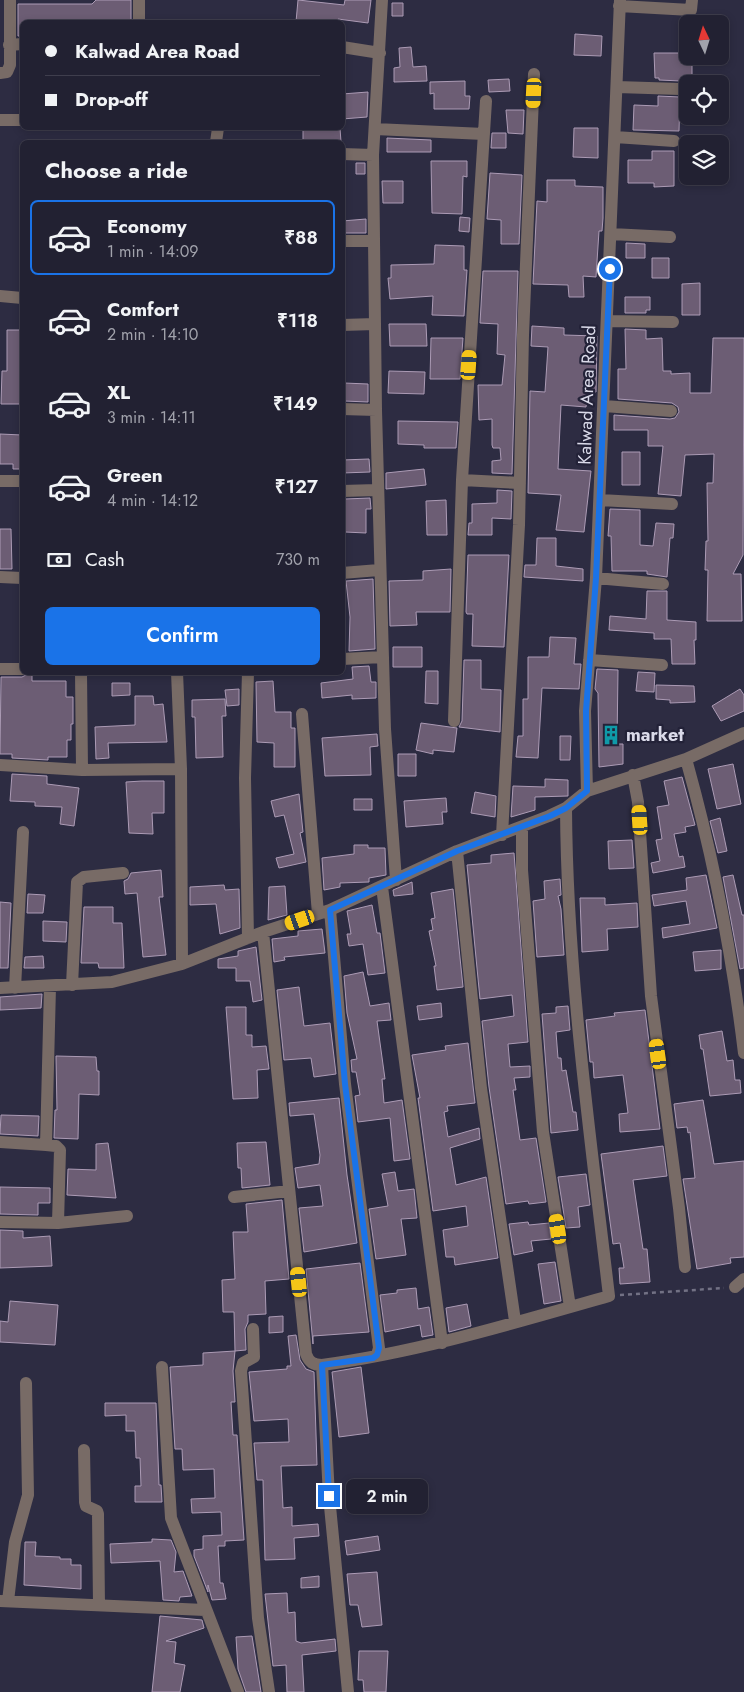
<!DOCTYPE html>
<meta charset="utf-8">
<style>
:root{--surface:#222132;--page:#2a293a;--text:#f1f3f6;--muted:#a2a3ac;--line:#3f3e4d;--accent:#1a73e8}
body{margin:0;font-family:Jost,sans-serif;background:var(--page);color:var(--text);height:100vh;display:flex;flex-direction:column;font-size:19px;white-space:nowrap}
*{box-sizing:border-box;margin:0}
p{font-size:16px;color:var(--muted)}
.icon{flex:none;width:28px;height:28px;fill:none;stroke:currentColor;stroke-width:2;stroke-linecap:round;stroke-linejoin:round}
.map{position:relative;flex:1;overflow:hidden}
.details{position:absolute;left:20px;top:140px;width:325px;height:535px;display:flex;flex-direction:column;background:var(--surface);border-radius:8px;box-shadow:0 2px 8px #0003,0 0 0 1px var(--line)}
.details>*{flex:none}
.top-card{position:absolute;left:20px;top:20px;width:325px;height:110px;border-radius:8px;box-shadow:0 2px 8px #0003,0 0 0 1px var(--line);display:grid;align-content:center;height:110px;padding:0 25px;background:var(--surface)}
.needle{width:32px;rotate:356deg}
.fabs{position:absolute;left:679px;top:15px;display:grid;gap:10px}
.fabs a{display:grid;place-items:center;width:50px;height:50px;border-radius:8px;background:var(--surface);box-shadow:0 2px 8px #0003,0 0 0 1px var(--line);font-size:25px}
.end{position:absolute;width:22px;height:22px;margin:-11px;border:6px solid #1a73e8;background:#fff;box-shadow:0 0 0 2px #fff}
.from{border-radius:50%}
.bubble{position:absolute;height:35px;border-radius:8px;background:var(--surface);box-shadow:0 2px 8px #0003,0 0 0 1px var(--line);font-size:16px;font-weight:600;line-height:35px;text-align:center}
.car{position:absolute;width:15px;height:30px;margin:-15px -8px;border-radius:6px;box-shadow:0 0 4px 1px #0007;background:linear-gradient(#f5c518 24%,#345 0 40%,#f5c518 0 76%,#345 0 86%,#f5c518 0)}
.top-card b{display:flex;align-items:center;gap:18px;height:48px;font-size:19px}
.top-card b+b{border-top:1px solid var(--line)}
.top-card i{width:12px;height:12px;background:var(--text)}
ul{padding:0;list-style:none}
li{display:flex;align-items:center;gap:15px;height:75px;margin:0 10px 8px;padding:0 15px;border:2px solid transparent;border-radius:8px}
li div{flex:1}
li b{display:block;font-size:19px}
li em{font-style:normal;font-weight:600}
li.current{border-color:var(--accent)}
li>.icon{width:45px;height:45px;stroke-width:1.5}
h2{padding:0 25px;font-size:22px;line-height:60px}
.pay{display:flex;align-items:center;gap:12px;height:55px;padding:0 25px;font-size:19px}
.pay p{margin-inline-start:auto}
.action{display:flex;gap:10px;margin-top:auto;padding:10px 25px}
.action a{flex:1;height:58px;border-radius:8px;background:var(--accent);color:#fff;font-size:20px;font-weight:600;line-height:58px;text-align:center}
.map>svg:first-child{display:block}
</style>
<div class="map">
<svg width="744" height="1692" viewBox="0 0 744 1692">
<rect width="100%" height="100%" fill="#2d2c42"/>
<path fill="#6c5d74" stroke="#ac9bb5" d="M96,0H131V22H22V36H18V4H92Z
M298,0L344,5L345,0H371L368,23L338,19V22H296Z
M392,3H403V16H392Z
M575,34L602,36L601,56L574,55Z
M411,47L413,67L426,66L427,81L394,82V68L400,67L399,48Z
M654,53H688V56H692V84L687,86L681,81L659,80V78H655Z
M509,79L510,91L489,92L488,80Z
M465,81V96H470L469,109H434V93L430,94V82Z
M368,92L367,117L342,119V94Z
M658,96L680,97L679,131L633,130L634,105L658,106Z
M506,110H524L523,134L508,133Z
M303,128H340L341,142H303Z
M574,128H598V158L573,157Z
M492,133H506V148H491Z
M387,138L431,140V152H387Z
M652,151H674V186L654,187V183H628V160H652Z
M431,161H467V177L463,176L462,214L432,213Z
M356,163H365V174H356Z
M490,173L522,175L519,244H501V220L487,219Z
M547,180H575V186L603,187V218L602,231H599L596,277L583,276L584,297H569L568,285L533,284L537,201L547,202Z
M382,181H403V203H383Z
M460,217L470,218L469,232L459,231Z
M366,219V233H342V221Z
M626,243L645,244V258H626Z
M435,245L464,246V270H467L464,316L432,315L433,296L390,299L388,278H391V265L434,264Z
M652,258H669V278H652Z
M483,271H518L512,474L492,473V461L501,460L500,448H493L492,445V419L479,420L478,385H502L505,355L497,354L498,324L480,323Z
M700,283V315H682V284Z
M625,297H650V310H646V313H625Z
M389,324H426L427,346H390Z
M532,326L564,328V335L597,336L596,392L588,391L586,407L561,405L558,469L591,471L584,532L556,530L561,495L528,493L530,391L545,392L548,347L531,346Z
M625,329L646,330V339L662,338L663,371H671V374L690,373V393H711L713,338H744L743,555L733,574H741L742,621H707L708,570H705L706,541H708L707,483H713L714,454L685,455L681,496L658,494L663,446H648V430H614V415L670,419L675,418L679,412L678,407L672,403L618,399V369H626Z
M7,330H22V404H1L2,371H7Z
M431,338H463L460,379H430Z
M389,371L425,372L424,394L388,393Z
M344,383L368,384V402L344,401Z
M398,421L458,422L456,448H424V445L398,444Z
M0,434L22,435V469H13V464H0Z
M622,452H640V485H622Z
M369,459L370,472L342,473V460Z
M424,469L426,485L386,489V473Z
M497,490L512,491L511,519L492,518V535H468L469,523H472V504L497,503Z
M370,498L371,509H366V533L345,532V499Z
M446,500L447,535H427L426,501Z
M610,509L640,510V545L653,546L656,523L674,524L673,538H670L667,577L647,574V571H612L611,536H608Z
M0,529H11L12,569H0Z
M537,538H556V566L583,569V581L524,577L525,565H536Z
M468,555H509L504,647L472,646L473,614H467L466,612Z
M451,569L450,612H416L417,625L390,626L389,581L423,580V571Z
M373,579L375,649L349,651L350,617L346,581Z
M647,591H667V620L696,622V640H694L695,664H672L671,639H654V633L609,630L610,616L646,619Z
M550,637L576,638L574,664H581L579,689L542,688L538,758L516,757L518,736H523V699H528V657H549Z
M393,647H422V667H393Z
M464,660H481V689L501,690L500,732L459,727L462,721Z
M369,666L371,682H376V698L352,699V695L322,698L321,683L353,679L352,667Z
M597,669L618,670L617,744H623V764L599,767L598,693L595,689Z
M426,671H438V704L425,703Z
M638,672L655,673L654,692L636,691Z
M28,674H32V681H66V697H73V724H71V740H67V757H48V760L12,758V754H0L1,677H22Z
M273,681L275,712H291V728H295V767H274V743L257,742L256,682Z
M112,683H130V695L112,696Z
M656,685L694,686L695,702L670,703V700L656,699Z
M239,689V705L227,706L225,690Z
M740,689L744,695V711L721,721L712,706Z
M135,696H153L154,705L163,704L167,742L108,743L109,758L96,759L95,727L135,725Z
M225,699L226,716H222L223,757L196,758L195,717H192V700Z
M421,723L457,728L454,752L433,750V754L416,750Z
M377,734L378,746L370,747L371,775L325,776L322,738Z
M560,736H571L570,760H560Z
M398,754H416V776H398Z
M733,764L741,804L717,809L708,769Z
M12,774L47,776V784L79,788L74,826L60,824L62,807L35,806V802L10,801Z
M682,777L695,825L685,827L686,832L674,834L679,857L683,856L685,867L653,873L651,863L660,861L656,840L662,839L657,807L669,805L664,781Z
M545,779L568,780V796L535,797V810L511,817L513,786L545,787Z
M142,781H164V813H152L153,834L129,833L126,782Z
M475,792L496,796L495,817L471,813Z
M299,794L303,832L300,833L306,862L279,868L276,858L294,854L284,815L275,817L271,801Z
M446,798L447,812H442L443,824L406,827L404,801Z
M354,799H372V810H354Z
M720,818L727,851L718,853L710,821Z
M632,840L634,868L609,869L608,841Z
M354,845H368V848H385L386,875L369,878V882L340,883V887L324,890L322,858L354,854Z
M514,853L528,1042L508,1044L510,1067L530,1066V1077L514,1078L516,1090H513L520,1140L536,1138L546,1202L529,1204L528,1201L506,1204L489,1087L482,1021L514,1016L512,995L480,999L467,865L491,863V855Z
M161,870L163,897H159L166,955L143,957L137,893L125,894L124,881L128,879L131,873Z
M706,875L717,928L663,938L662,928L690,924L686,901L654,906L652,895L687,890L686,878Z
M733,875L742,915H744V968L740,969L723,877Z
M560,879L561,895L558,896L561,909L564,955L537,957L533,901L545,899L544,881Z
M412,882L413,894L394,896L393,890Z
M224,885L225,890L239,889L240,928L220,934L216,904L190,905V887Z
M285,886L287,915L268,920L269,887Z
M453,889L463,987L437,990L434,966H436L429,931L433,930L431,919L435,918L431,893Z
M28,894L45,895L43,913H27Z
M580,898H605V905L637,903L638,927L607,929L608,950L582,952Z
M0,902L11,903L8,968H0Z
M372,905L377,933H380L385,973L368,975L363,944L349,946L347,934H351L347,911Z
M84,907H113V923H122L124,968H99L98,963H81Z
M43,921L67,922L66,942L43,941Z
M322,929L325,953L284,957L285,960L274,962L272,939L298,936V931Z
M256,947L262,1000L253,1002L250,981H236V968H218V959L238,956V951Z
M721,950V969L695,971L693,952Z
M43,956L44,968H24L25,957Z
M363,972L370,1006L389,1003L391,1020L377,1021L385,1079H382L384,1103L402,1100L410,1159L394,1161L390,1118L358,1122L355,1096L360,1095L356,1072H352L351,1060L357,1059L347,1013L344,976Z
M299,987L304,1026L330,1023L336,1074L314,1077L311,1058L284,1060L277,990Z
M42,994L41,1008L0,1010V997Z
M441,1003L442,1017L419,1020L417,1006Z
M568,1006L570,1030L556,1032L558,1058H561L562,1071L566,1070L573,1112H576L578,1130L551,1133L542,1014L556,1013V1007Z
M226,1007H246V1035H252V1047L266,1046L269,1069L257,1070L258,1098L233,1099Z
M645,1010L660,1129L620,1132L619,1114L628,1113L623,1075L594,1078L593,1062H590L586,1020L615,1016L614,1013Z
M722,1031L727,1061L733,1060L735,1080H740L741,1093L710,1096L703,1049H701L699,1035Z
M468,1043L475,1103L447,1106L448,1111L444,1112L448,1137L479,1128L480,1139L450,1148L456,1185L486,1177L498,1258L455,1265L454,1257H446L443,1230L468,1226L466,1206L433,1211L418,1098H420L412,1055L446,1050L445,1046Z
M56,1056L96,1057L97,1071H99V1095L79,1094L78,1139L54,1138L55,1110H57Z
M339,1098L347,1175L357,1243L304,1252L299,1208L323,1206L320,1185L298,1188L295,1168L319,1164L320,1155L314,1114L290,1116L289,1103Z
M703,1100L714,1164L744,1161V1257L730,1258L731,1263L697,1269L683,1179L695,1178L690,1132L688,1133L687,1127L677,1128L674,1104Z
M1,1115L39,1116L38,1136L0,1134Z
M266,1142L270,1185L242,1188L241,1168H238L237,1143Z
M108,1143L116,1198L67,1195L68,1169L96,1170V1144Z
M663,1146L667,1176L633,1180L643,1249H647L650,1282L620,1284L619,1268H624L620,1243L613,1244L601,1154Z
M395,1172L398,1191L414,1189L417,1218L401,1219L406,1255L376,1259L369,1209L388,1206L382,1174Z
M586,1174L590,1205L578,1207L580,1227L566,1228L558,1177Z
M0,1187L50,1188V1203H38V1215L0,1214Z
M282,1200L289,1279L265,1281L266,1314L248,1315V1322L245,1329L246,1350L235,1351L234,1312H223L222,1280L235,1279L233,1232H248L246,1204Z
M528,1222L529,1225L549,1223L551,1239L531,1241L533,1251L514,1255L509,1224Z
M0,1230L23,1231V1238L50,1236L52,1266L0,1268Z
M555,1262L561,1301L544,1304L538,1264Z
M360,1263L369,1332L313,1336V1344L306,1269Z
M416,1288L418,1309L429,1307L433,1335L422,1337L420,1325L385,1332L380,1295L397,1293V1290Z
M10,1301L58,1305L55,1345L0,1342V1321L8,1322Z
M467,1304L471,1326L449,1332L446,1308Z
M283,1316V1332L269,1333V1317Z
M296,1335L300,1360L306,1369L314,1372L317,1465L281,1466L283,1508L292,1507V1526L318,1524L319,1536L294,1538L295,1559L265,1560L263,1480H257L254,1443L289,1442L288,1419L254,1421L249,1372L287,1369V1366H291L288,1336Z
M235,1351L233,1371L235,1402H231L233,1435H237L244,1540L225,1541V1546H218L220,1583H223L226,1599L212,1600L208,1585V1592L194,1556V1550L203,1549V1536L222,1535L221,1512L192,1513L191,1499L215,1498L214,1469L183,1470L182,1449H175L170,1367L203,1365V1353Z
M361,1367L369,1433L339,1437L332,1372Z
M105,1403H156L159,1485H161L162,1502H135V1486H141L140,1458H136L135,1431H126V1415L105,1416Z
M378,1536L380,1550L347,1555L345,1541Z
M152,1539L171,1540L176,1552L174,1572L183,1571L192,1596L180,1597L179,1601L163,1600L160,1561L111,1563L110,1544L152,1542Z
M25,1542H36L35,1556L60,1557V1559H71V1565H81V1589L24,1585Z
M377,1572L382,1625L362,1627L358,1605H350L347,1574Z
M319,1576V1587L301,1588V1578Z
M287,1593L288,1613L295,1612L296,1641L301,1643L335,1639L336,1651L302,1655L304,1692H287L286,1665L273,1666L265,1594Z
M160,1616L202,1620L204,1628L166,1641L176,1642L174,1663L185,1665L180,1692H152Z
M252,1636L261,1692H246L238,1669L236,1637Z
M359,1651H388L386,1692H364L363,1680H358Z"/>
<g fill="none" stroke-linecap="round" stroke-linejoin="round">
<path stroke="#727184" stroke-width="2.5" stroke-dasharray="4 4" stroke-linecap="butt" d="M620,1295L724,1288"/>
<path stroke="#786b66" stroke-width="12" d="M139,0V22
M382,0L373,155L376,410L385,729L396,880
M619,6L691,10L692,0
M9,45L22,44
M342,47L380,53
M0,73L7,72L10,65V0
M617,87L680,89
M0,120H22
M375,129L484,134
M615,137L674,141
M216,142L218,128
M342,154L373,155
M611,234L670,237
M342,241H374
M0,296L22,298
M607,321L673,322
M342,325L375,324
M604,406L671,411
M342,409L376,410
M462,480L520,483
M0,481H22
M342,491L377,490
M600,500L672,504
M342,573L379,570
M0,577L22,578
M596,578L663,584
M342,659L383,657
M589,660L662,665
M0,669H22
M81,672L82,770
M177,672L181,769L182,964
M302,714L318,914
M454,721L462,480L486,101
M686,759C713,855 732,954 744,1053
M0,765L82,770L181,769
M633,775L638,802L651,996L679,1208L685,1267
M587,791L585,711L596,578L620,0
M522,828V870L543,1132L570,1307
M502,835L519,525L523,335L534,74
M457,851L481,1088L515,1321
M382,887L442,1343
M330,910L345,1084L379,1348L377,1355
M263,932L306,1354C309,1362 313,1365 322,1365C419,1352 514,1323 609,1296C590,1134 567,972 566,808
M248,938L245,778L248,672
M72,985L77,882L84,877L123,873
M0,988L112,982L182,964L263,932L330,910L457,851L549,816L566,808L587,791L686,759L744,733
M15,988L23,832
M0,1142L46,1145L50,987
M46,1145L56,1146L60,1150L58,1223
M234,1197L289,1191
M0,1222L58,1223L127,1216
M735,1287L744,1279
M253,1329L254,1357L243,1363L241,1371L258,1618L269,1692
M322,1365L329,1496L348,1692
M162,1367L171,1518L238,1692
M84,1450L85,1502L86,1506L97,1511L98,1514L99,1605
M0,1601L205,1610
M8,1601L15,1542L28,1495L26,1383"/>
</g>
<g fill="none" stroke-linecap="round" stroke-linejoin="round">
<path stroke="#1a73e8" stroke-width="6" d="M329,1496L322,1365L373,1358L377,1355L379,1348L345,1084L330,910L457,851L550,816L566,808L587,791L586,711L596,578L610,269"/>
</g>
<defs>
<symbol id="building-bare" viewBox="-9 -9 18 18"><path d="M-4-6H4V6H1V3H-1V6H-4ZM-2.5-4.3h1.7v1.8h-1.7ZM.8-4.3h1.7v1.8H.8ZM-2.5-1h1.7V.8h-1.7ZM.8-1h1.7V.8H.8Z" fill="#0f9aa8" stroke="#232238" stroke-width="2.5" paint-order="stroke"/></symbol>
</defs>
<g fill-rule="evenodd">
<use href="#building-bare" x="597" y="721" width="28" height="28"/>
</g>
<g text-anchor="middle" stroke-width="4.5" stroke-linejoin="round" paint-order="stroke">
<g font-size="18" fill="#dadae9" stroke="#232238">
<text transform="translate(587 395) rotate(-88)" y="6">Kalwad Area Road</text>
</g>
<g font-size="18" font-weight="bold" fill="#dadae9" stroke="#232238" text-anchor="start">
<text x="626" y="741">market</text>
</g>
</g>
</svg>
<div class="fabs">
<a><svg class="needle" viewBox="-14 -14 28 28"><path d="M0-13l5 13h-10z" fill="#e53935"/><path d="M0 13l5-13h-10z" fill="#a2a3ac"/></svg></a>
<a><svg class="icon" aria-label="locate" viewBox="0 0 24 24"><circle cx="12" cy="12" r="6"/><path d="M12 2v4M12 18v4M2 12h4M18 12h4"/></svg></a>
<a><svg class="icon" aria-label="layers" viewBox="0 0 24 24"><path d="M12 4l9 5-9 5-9-5zM3 14l9 5 9-5"/></svg></a>
</div>
<i class="end from" style="left:610px;top:269px"></i>
<i class="end" style="left:329px;top:1496px"></i>
<div class="bubble" style="left:346px;top:1479px;width:82px">2 min</div>
<i class="car" style="left:534px;top:93px;rotate:183deg"></i>
<i class="car" style="left:469px;top:365px;rotate:4deg"></i>
<i class="car" style="left:640px;top:820px;rotate:356deg"></i>
<i class="car" style="left:300px;top:920px;rotate:251deg"></i>
<i class="car" style="left:658px;top:1054px;rotate:352deg"></i>
<i class="car" style="left:558px;top:1229px;rotate:351deg"></i>
<i class="car" style="left:299px;top:1282px;rotate:354deg"></i>
<div class="top-card">
<b><i class="from"></i>Kalwad Area Road</b>
<b><i></i>Drop-off</b>
</div>
<section class="details">
<h2>Choose a ride</h2>
<ul>
<li class="current"><svg class="icon" aria-label="car" viewBox="0 0 24 24"><path d="M5 17H2v-5l4-1 3-4h7l3 4 3 1v5h-3M9 17h6M6 11h13"/><circle cx="7" cy="17" r="2"/><circle cx="17" cy="17" r="2"/></svg><div><b>Economy</b><p>1 min · 14:09</p></div><em>₹88</em></li>
<li><svg class="icon" aria-label="car" viewBox="0 0 24 24"><path d="M5 17H2v-5l4-1 3-4h7l3 4 3 1v5h-3M9 17h6M6 11h13"/><circle cx="7" cy="17" r="2"/><circle cx="17" cy="17" r="2"/></svg><div><b>Comfort</b><p>2 min · 14:10</p></div><em>₹118</em></li>
<li><svg class="icon" aria-label="car" viewBox="0 0 24 24"><path d="M5 17H2v-5l4-1 3-4h7l3 4 3 1v5h-3M9 17h6M6 11h13"/><circle cx="7" cy="17" r="2"/><circle cx="17" cy="17" r="2"/></svg><div><b>XL</b><p>3 min · 14:11</p></div><em>₹149</em></li>
<li><svg class="icon" aria-label="car" viewBox="0 0 24 24"><path d="M5 17H2v-5l4-1 3-4h7l3 4 3 1v5h-3M9 17h6M6 11h13"/><circle cx="7" cy="17" r="2"/><circle cx="17" cy="17" r="2"/></svg><div><b>Green</b><p>4 min · 14:12</p></div><em>₹127</em></li>
</ul>
<div class="pay"><svg class="icon" aria-label="cash" viewBox="0 0 24 24"><path d="M3 7h18v10H3z"/><circle cx="12" cy="12" r="2"/></svg>Cash<p>730 m</p></div>
<div class="action"><a>Confirm</a></div>
</section>
</div>
